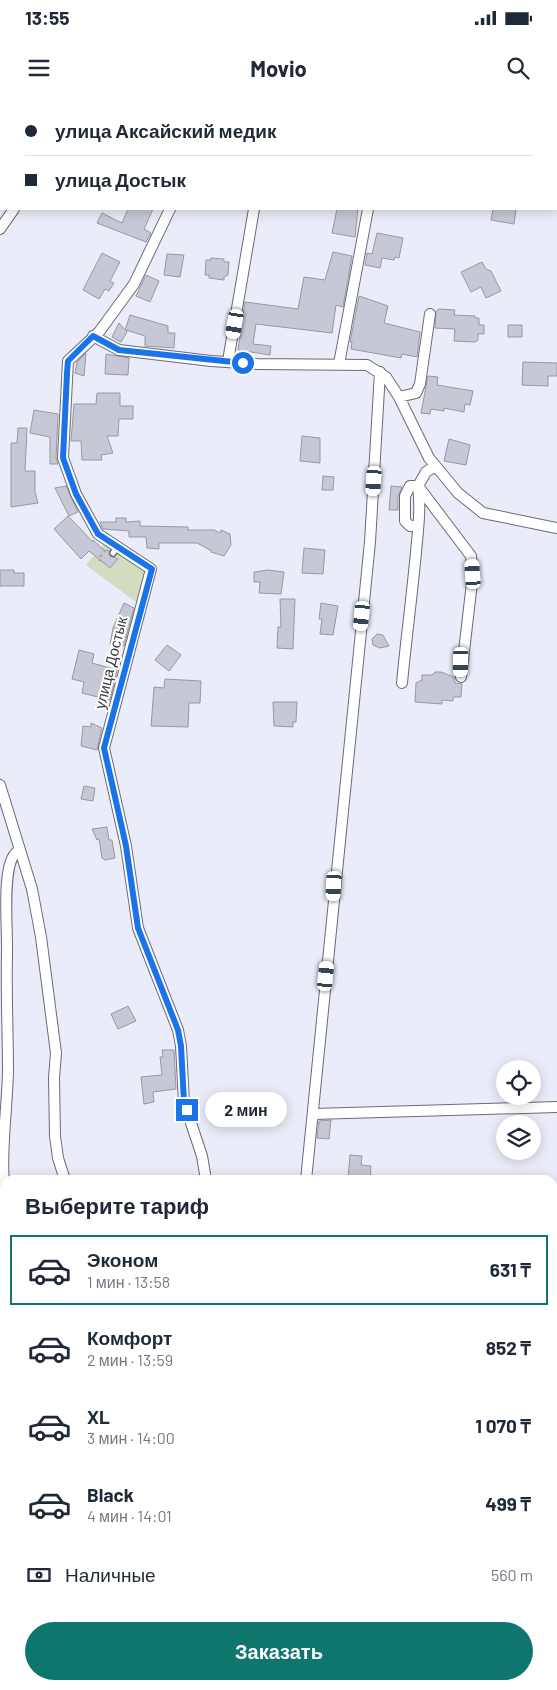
<!DOCTYPE html>
<html lang="ru">
<meta charset="utf-8">
<style>
:root{--surface:#fff;--page:#f2f2f3;--text:#1f2937;--muted:#747a83;--line:#e0e1e3;--accent:#0f766e}
body{margin:0;font-family:Barlow,sans-serif;background:var(--page);color:var(--text);height:100vh;display:flex;flex-direction:column;font-size:19px;white-space:nowrap}
*{box-sizing:border-box;margin:0}
p{font-size:16px;color:var(--muted)}
.icon{flex:none;width:28px;height:28px;fill:none;stroke:currentColor;stroke-width:2;stroke-linecap:round;stroke-linejoin:round}
.map{position:relative;flex:1;overflow:hidden}
.sheet{position:absolute;left:0px;top:1075px;width:558px;height:515px;display:flex;flex-direction:column;background:var(--surface);border-radius:15px 15px 0 0;box-shadow:0 2px 12px #0003}
.sheet>*{flex:none}
.banner{position:absolute;left:0px;top:0px;width:558px;height:110px;box-shadow:0 2px 12px #0003;display:grid;align-content:center;height:110px;padding:0 25px;background:var(--surface)}
.controls{position:absolute;left:496px;top:960px;display:grid;gap:10px}
.controls a{display:grid;place-items:center;width:45px;height:45px;border-radius:50%;background:var(--surface);box-shadow:0 2px 12px #0003;font-size:25px}
.end{position:absolute;width:22px;height:22px;margin:-11px;border:6px solid #1a73e8;background:#fff;box-shadow:0 0 0 2px #fff}
.from{border-radius:50%}
.bubble{position:absolute;height:35px;border-radius:18px;background:var(--surface);box-shadow:0 2px 12px #0003;font-size:16px;font-weight:700;line-height:35px;text-align:center}
.car{position:absolute;width:15px;height:30px;margin:-15px -8px;border-radius:6px;box-shadow:0 0 4px 1px #0007;background:linear-gradient(#fff 24%,#345 0 40%,#fff 0 76%,#345 0 86%,#fff 0)}
.banner b{display:flex;align-items:center;gap:18px;height:48px;font-size:19px}
.banner b+b{border-top:1px solid var(--line)}
.banner i{width:12px;height:12px;background:var(--text)}
ul{padding:0;list-style:none}
li{display:flex;align-items:center;gap:15px;height:70px;margin:0 10px 8px;padding:0 15px;border:2px solid transparent;border-radius:0px}
li div{flex:1}
li b{display:block;font-size:19px}
li em{font-style:normal;font-weight:700}
li.current{border-color:var(--accent)}
li>.icon{width:45px;height:45px;stroke-width:1.5}
h2{padding:0 25px;font-size:22px;line-height:60px}
.pay{display:flex;align-items:center;gap:12px;height:55px;padding:0 25px;font-size:19px}
.pay p{margin-inline-start:auto}
.primary-button{display:flex;gap:10px;margin-top:auto;padding:10px 25px}
.primary-button a{flex:1;height:58px;border-radius:30px;background:var(--accent);color:#fff;font-size:20px;font-weight:700;line-height:58px;text-align:center}
.status{display:flex;justify-content:space-between;align-items:center;height:35px;padding:0 25px;background:var(--surface);direction:ltr}
.status svg{height:14px;fill:currentColor}
header{display:flex;justify-content:space-between;align-items:center;height:65px;padding:0 25px;background:var(--surface);font-size:22px;font-weight:700}
.map>svg:first-child{display:block}
</style>
<div class="status"><b>13:55</b><svg viewBox="0 0 49 12"><path d="M0 12V9h3v3zM5 12V6h3v6zM10 12V3h3v9zM15 12V0h3v12zM26 1h20v11H26zM47 4h2v5h-2z"/></svg></div>
<header><svg class="icon" aria-label="menu" viewBox="0 0 24 24"><path d="M4 6h16M4 12h16M4 18h16"/></svg>Movio<svg class="icon" aria-label="search" viewBox="0 0 24 24"><circle cx="10" cy="10" r="6"/><path d="M15 15l6 6"/></svg></header>
<div class="map">
<svg width="557" height="1590" viewBox="0 0 557 1590">
<rect width="100%" height="100%" fill="#eaedf9"/>
<path fill="#d3dbc1" d="M107,441L151,470L140,505L86,465Z"/>
<path fill="#aeb798" d="M108,1585H331L335,1590H106Z"/>
<path fill="#c6c9d5" stroke="#9698a4" d="M128,109H153L144,129L151,133L146,142L97,123L102,113L122,123Z
M337,109H358L355,137L332,133Z
M493,109H516L514,124L491,120Z
M377,133L403,138L399,158L395,157L394,160L382,158L380,168L365,165L367,153L372,154Z
M333,152L352,156L343,207L336,205L332,233L256,224L253,244L271,246L270,255L238,250L245,202L298,209L304,177L325,180Z
M102,153L120,162L110,181L114,183L109,191L105,189L99,199L83,190Z
M167,154L184,155L180,177L164,175Z
M211,158L224,159V162H229L228,175L224,177V180L209,178V175H205L206,160H211Z
M482,162L486,169L491,171L501,191L486,198L481,187L471,192L461,172Z
M146,175L159,181L150,202L136,196Z
M359,196L388,206L384,223L420,232L417,257L402,254L401,258L351,249L352,242H350Z
M439,209L455,210L454,215L475,216V218H479V225H484V234H478V240L475,242L454,241L455,229L435,228L436,211Z
M130,215L168,226V233H175L174,248L145,246V236L126,230L127,232L121,242L112,237L119,223L125,230Z
M508,225H522V237H508Z
M86,253L84,276L75,273L77,262Z
M106,254L129,258L128,275L105,274Z
M523,262L557,263V276H548V286L522,285Z
M428,276L438,277L437,285L473,291L470,305L465,304L464,312L444,308V311L431,309L430,314L421,313Z
M97,293H120V306H133V319H119L118,336H107L113,353L101,355L102,360H82L81,341H71L74,304H96Z
M34,310L58,314L56,358L58,364H50V337L30,333Z
M18,328H27L25,371H35V392L38,403L11,407V343H17Z
M302,336L320,338V363L300,361Z
M449,339L470,345L466,365L444,361Z
M323,376L334,377L333,390H322Z
M66,386L78,412L69,416L55,388Z
M391,386L402,387L398,396V410H389Z
M68,416L93,442V440L105,451L107,450L109,451L110,456L118,459L110,468L89,451L81,459L54,429Z
M116,418H126V422L140,421V426L188,427V430H214L220,433L221,430L230,434L231,445L224,456L211,452L212,451L197,443H159V449L147,448L146,437H129V431L103,429L100,422H116Z
M304,448L325,450L323,474L302,473Z
M0,470H14V473H24V486H0Z
M268,470L284,472L281,494L259,493L260,482H254V472Z
M280,499H295L293,549L277,548L278,527H281Z
M124,503L134,508L124,546L110,544L113,528Z
M321,503L338,506L333,535L320,534L322,519H319Z
M377,534L383,535L389,546L380,548L373,545L372,539Z
M167,545L181,555L169,571L155,560Z
M79,550L94,554L92,563L117,570L110,600L82,593L84,582L72,579Z
M435,572H441L454,577L455,583L462,584L461,597H453V601L442,600V604L415,602L416,583L422,580V575H432Z
M165,579L201,581L200,603H189L188,627L151,626L154,587L164,588Z
M273,602H297L296,622H293V627L274,626Z
M91,623L102,628L97,650L81,646L83,626L91,627Z
M84,686L95,688L93,701L81,699Z
M107,727L109,740H112L115,758L105,760L102,758L99,739L97,740L92,729Z
M128,906L136,921L118,929L111,914Z
M162,950H174L176,989L153,992L154,1002L144,1004L141,977L162,975L160,957H163Z
M331,1020L329,1039L317,1038L319,1021Z
M350,1055L362,1056L361,1065L371,1066L370,1080H348Z"/>
<g fill="none" stroke-linecap="round" stroke-linejoin="round">
<defs>
<path id="lane" d="M113,453L117,447"/>
<path id="street" d="M510,0V1
M15,1V0
M84,1L85,0
M243,1L244,0
M385,1L386,0
M0,30L1,28
M170,109L134,184L99,232L68,261L63,358L76,394L98,434L151,469L104,648L126,746L138,828L178,930L181,946L184,1002L202,1056L206,1080
M0,129L14,109
M93,236L119,250L211,261L257,264L367,265L386,277L399,297L429,358L458,393L483,413L557,428
M228,261L254,109
M339,264L368,109
M399,297L416,293L420,284L430,214
M435,366L426,372L418,386L471,456L473,474L461,577
M402,583C406,540 412,496 416,452C418,430 421,408 418,386H410L405,396V421L410,426H418
M0,685L32,789L41,837L56,953L54,978L55,1036L58,1058L65,1080
M313,1014L557,1007
M306,1080L370,442L380,272
M5,1096C0,1055 7,1012 8,971C8,932 6,893 7,853C8,831 0,758 19,751
M552,1266L557,1265
M0,1377L5,1257
M0,1554L1,1376
M340,1585L344,1590
M507,1585L513,1590"/>
</defs>
<use href="#lane" stroke="#696b76" stroke-width="8"/>
<use href="#street" stroke="#696b76" stroke-width="12"/>
<path stroke="#a1a3ac" stroke-width="2" stroke-dasharray="2.5 4" stroke-linecap="butt" d="M101,461L98,459L105,451"/>
<use href="#lane" stroke="#fff" stroke-width="5"/>
<use href="#street" stroke="#fff" stroke-width="10"/>
</g>
<g fill="none" stroke-linecap="round" stroke-linejoin="round">
<path stroke="#1a73e8" stroke-width="6" d="M187,1010L184,1002L181,946L178,930L138,828L126,746L104,648L152,469L98,434L76,394L63,358L67,273L68,261L93,236L119,250L243,263"/>
</g>
<g text-anchor="middle" stroke-width="4" stroke-linejoin="round" paint-order="stroke">
<g font-size="15" fill="#3a3b40" stroke="#fff">
<text transform="translate(111 563) rotate(-76)" y="5">улица Достык</text>
</g>
</g>
</svg>
<div class="controls">
<a><svg class="icon" aria-label="locate" viewBox="0 0 24 24"><circle cx="12" cy="12" r="6"/><path d="M12 2v4M12 18v4M2 12h4M18 12h4"/></svg></a>
<a><svg class="icon" aria-label="layers" viewBox="0 0 24 24"><path d="M12 4l9 5-9 5-9-5zM3 14l9 5 9-5"/></svg></a>
</div>
<i class="end from" style="left:243px;top:263px"></i>
<i class="end" style="left:187px;top:1010px"></i>
<div class="bubble" style="left:205px;top:992px;width:82px">2 мин</div>
<i class="car" style="left:235px;top:224px;rotate:190deg"></i>
<i class="car" style="left:374px;top:381px;rotate:184deg"></i>
<i class="car" style="left:473px;top:474px;rotate:356deg"></i>
<i class="car" style="left:362px;top:516px;rotate:186deg"></i>
<i class="car" style="left:461px;top:562px;rotate:181deg"></i>
<i class="car" style="left:334px;top:786px;rotate:183deg"></i>
<i class="car" style="left:326px;top:876px;rotate:6deg"></i>
<div class="banner">
<b><i class="from"></i>улица Аксайский медик</b>
<b><i></i>улица Достык</b>
</div>
<section class="sheet">
<h2>Выберите тариф</h2>
<ul>
<li class="current"><svg class="icon" aria-label="car" viewBox="0 0 24 24"><path d="M5 17H2v-5l4-1 3-4h7l3 4 3 1v5h-3M9 17h6M6 11h13"/><circle cx="7" cy="17" r="2"/><circle cx="17" cy="17" r="2"/></svg><div><b>Эконом</b><p>1 мин · 13:58</p></div><em>631 ₸</em></li>
<li><svg class="icon" aria-label="car" viewBox="0 0 24 24"><path d="M5 17H2v-5l4-1 3-4h7l3 4 3 1v5h-3M9 17h6M6 11h13"/><circle cx="7" cy="17" r="2"/><circle cx="17" cy="17" r="2"/></svg><div><b>Комфорт</b><p>2 мин · 13:59</p></div><em>852 ₸</em></li>
<li><svg class="icon" aria-label="car" viewBox="0 0 24 24"><path d="M5 17H2v-5l4-1 3-4h7l3 4 3 1v5h-3M9 17h6M6 11h13"/><circle cx="7" cy="17" r="2"/><circle cx="17" cy="17" r="2"/></svg><div><b>XL</b><p>3 мин · 14:00</p></div><em>1 070 ₸</em></li>
<li><svg class="icon" aria-label="car" viewBox="0 0 24 24"><path d="M5 17H2v-5l4-1 3-4h7l3 4 3 1v5h-3M9 17h6M6 11h13"/><circle cx="7" cy="17" r="2"/><circle cx="17" cy="17" r="2"/></svg><div><b>Black</b><p>4 мин · 14:01</p></div><em>499 ₸</em></li>
</ul>
<div class="pay"><svg class="icon" aria-label="cash" viewBox="0 0 24 24"><path d="M3 7h18v10H3z"/><circle cx="12" cy="12" r="2"/></svg>Наличные<p>560 m</p></div>
<div class="primary-button"><a>Заказать</a></div>
</section>
</div>
